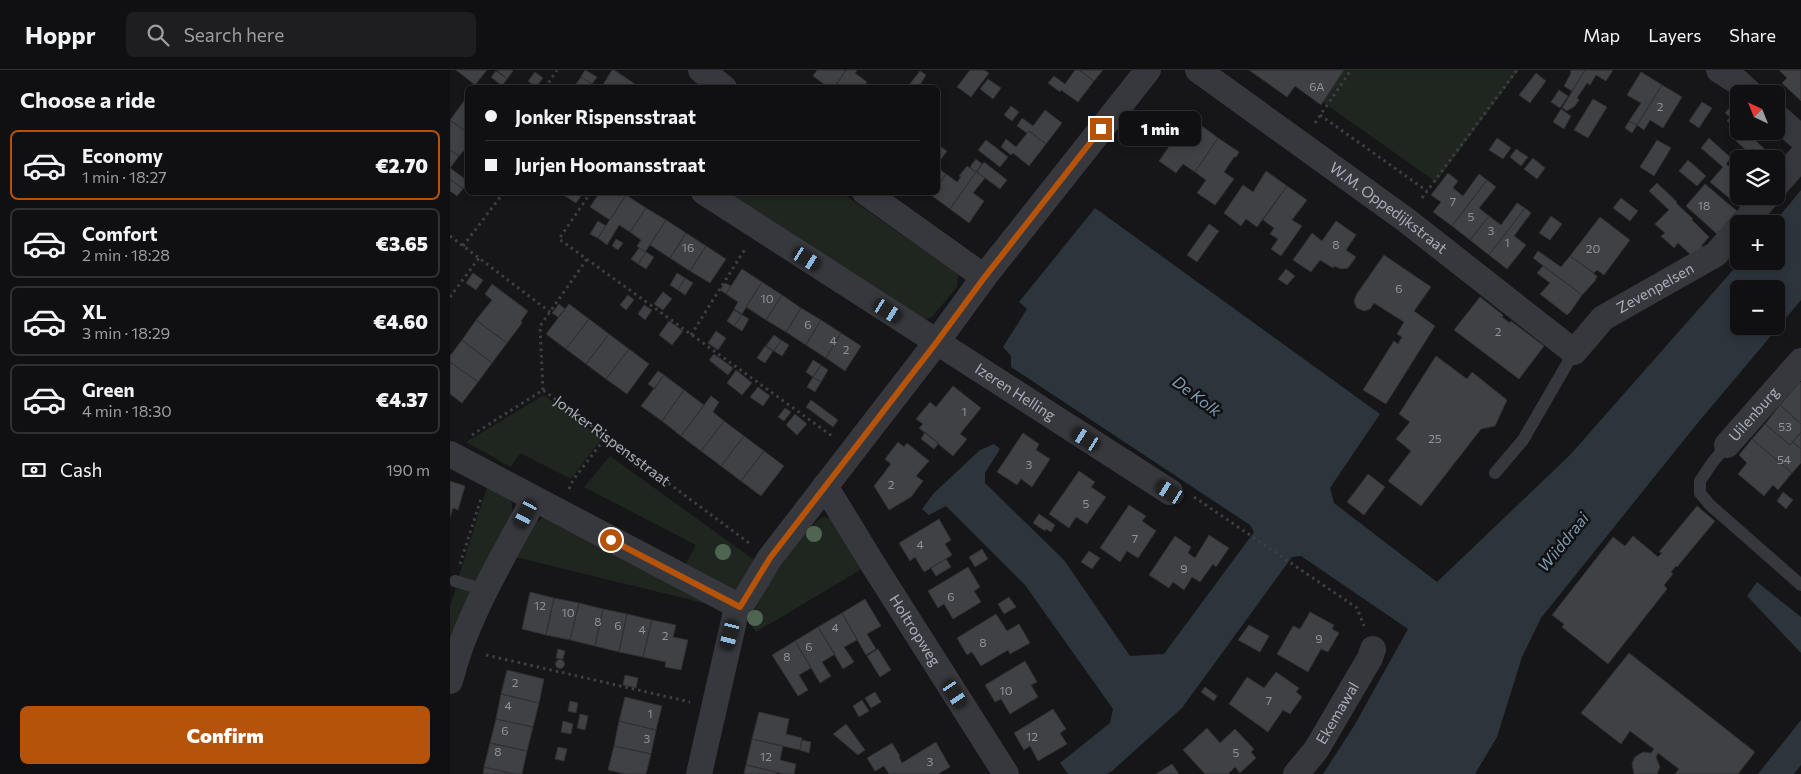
<!DOCTYPE html>
<meta charset="utf-8">
<style>
:root{--surface:#101012;--page:#1e1e20;--text:#f1f3f6;--muted:#9c9d9f;--line:#303032;--accent:#b45309}
body{margin:0;font-family:Commissioner,sans-serif;background:var(--page);color:var(--text);height:100vh;display:flex;flex-direction:column;font-size:19px;white-space:nowrap}
*{box-sizing:border-box;margin:0}
p{font-size:16px;color:var(--muted)}
.icon{flex:none;width:28px;height:28px;fill:none;stroke:currentColor;stroke-width:2;stroke-linecap:round;stroke-linejoin:round}
.map{position:relative;flex:1;overflow:hidden}
.panel{display:flex;flex-direction:column;background:var(--surface);width:450px}
.panel>*{flex:none}
.guide{position:absolute;left:15px;top:15px;width:475px;height:110px;border-radius:8px;box-shadow:0 2px 8px #0003,0 0 0 1px var(--line);display:grid;align-content:center;height:110px;padding:0 20px;background:var(--surface)}
.needle{width:32px;rotate:317deg}
.buttons{position:absolute;left:1280px;top:15px;display:grid;gap:10px}
.buttons a{display:grid;place-items:center;width:55px;height:55px;border-radius:8px;background:var(--surface);box-shadow:0 2px 8px #0003,0 0 0 1px var(--line);font-size:25px}
.end{position:absolute;width:22px;height:22px;margin:-11px;border:6px solid #b45309;background:#fff;box-shadow:0 0 0 2px #fff}
.from{border-radius:50%}
.bubble{position:absolute;height:35px;border-radius:8px;background:var(--surface);box-shadow:0 2px 8px #0003,0 0 0 1px var(--line);font-size:16px;font-weight:800;line-height:35px;text-align:center}
.car{position:absolute;width:15px;height:30px;margin:-15px -8px;border-radius:6px;box-shadow:0 0 4px 1px #0007;background:linear-gradient(#222 24%,#8ab4d8 0 40%,#222 0 76%,#8ab4d8 0 86%,#222 0)}
.guide b{display:flex;align-items:center;gap:18px;height:48px;font-size:19px}
.guide b+b{border-top:1px solid var(--line)}
.guide i{width:12px;height:12px;background:var(--text)}
ul{padding:0;list-style:none}
li{display:flex;align-items:center;gap:15px;height:70px;margin:0 10px 8px;padding:0 10px;border:2px solid var(--line);border-radius:8px}
li div{flex:1}
li b{display:block;font-size:19px}
li em{font-style:normal;font-weight:800}
li.selected{border-color:var(--accent)}
li>.icon{width:45px;height:45px;stroke-width:1.5}
h2{padding:0 20px;font-size:22px;line-height:60px}
.pay{display:flex;align-items:center;gap:12px;height:55px;padding:0 20px;font-size:19px}
.pay p{margin-inline-start:auto}
.primary-button{display:flex;gap:10px;margin-top:auto;padding:10px 20px}
.primary-button a{flex:1;height:58px;border-radius:8px;background:var(--accent);color:#fff;font-size:20px;font-weight:800;line-height:58px;text-align:center}
header{display:flex;align-items:center;gap:30px;box-sizing:border-box;height:70px;padding:0 25px;background:var(--surface);border-bottom:1px solid var(--line)}
header strong{font-size:24px}
nav{display:flex;gap:28px;margin-inline-start:auto;font-size:18px}
.search{width:350px;height:45px;background:var(--page);display:flex;align-items:center;gap:12px;box-sizing:border-box;padding:0 18px;border-radius:8px;color:var(--muted);font-size:19px}
main{display:flex;flex:1;min-height:0}
.map>svg:first-child{display:block}
</style>
<header>
<strong>Hoppr</strong>
<div class="search"><svg class="icon" aria-label="search" viewBox="0 0 24 24"><circle cx="10" cy="10" r="6"/><path d="M15 15l6 6"/></svg>Search here</div>
<nav><a>Map</a><a>Layers</a><a>Share</a></nav>
</header>
<main>
<section class="panel">
<h2>Choose a ride</h2>
<ul>
<li class="selected"><svg class="icon" aria-label="car" viewBox="0 0 24 24"><path d="M5 17H2v-5l4-1 3-4h7l3 4 3 1v5h-3M9 17h6M6 11h13"/><circle cx="7" cy="17" r="2"/><circle cx="17" cy="17" r="2"/></svg><div><b>Economy</b><p>1 min · 18:27</p></div><em>€2.70</em></li>
<li><svg class="icon" aria-label="car" viewBox="0 0 24 24"><path d="M5 17H2v-5l4-1 3-4h7l3 4 3 1v5h-3M9 17h6M6 11h13"/><circle cx="7" cy="17" r="2"/><circle cx="17" cy="17" r="2"/></svg><div><b>Comfort</b><p>2 min · 18:28</p></div><em>€3.65</em></li>
<li><svg class="icon" aria-label="car" viewBox="0 0 24 24"><path d="M5 17H2v-5l4-1 3-4h7l3 4 3 1v5h-3M9 17h6M6 11h13"/><circle cx="7" cy="17" r="2"/><circle cx="17" cy="17" r="2"/></svg><div><b>XL</b><p>3 min · 18:29</p></div><em>€4.60</em></li>
<li><svg class="icon" aria-label="car" viewBox="0 0 24 24"><path d="M5 17H2v-5l4-1 3-4h7l3 4 3 1v5h-3M9 17h6M6 11h13"/><circle cx="7" cy="17" r="2"/><circle cx="17" cy="17" r="2"/></svg><div><b>Green</b><p>4 min · 18:30</p></div><em>€4.37</em></li>
</ul>
<div class="pay"><svg class="icon" aria-label="cash" viewBox="0 0 24 24"><path d="M3 7h18v10H3z"/><circle cx="12" cy="12" r="2"/></svg>Cash<p>190 m</p></div>
<div class="primary-button"><a>Confirm</a></div>
</section>
<div class="map">
<svg width="1351" height="704" viewBox="0 0 1351 704">
<rect width="100%" height="100%" fill="#161618"/>
<path fill="#1e261f" d="M893,0H1069L986,112L870,30Z
M264,123H392L508,204L507,217L482,247L474,250Z
M94,325L152,368L121,409L70,383L61,397L16,372Z
M160,386L307,492L283,524L235,495L246,475L134,417Z
M39,411C56,423 64,424 62,446L30,508L24,511L8,509Z
M95,447L266,536L65,487L84,453Z
M372,447L381,448L412,499L306,562L299,553L313,523L353,463Z
M6,518L22,522L0,572V536Z"/>
<path fill="#2c353c" fill-rule="evenodd" d="M1351,120V230L1246,355L1091,548L1072,587L1047,667L1025,704H873L904,656L958,559L851,486L842,487L732,638L662,701L657,704H618L610,693L660,653L663,639L575,515L496,436L479,445L472,439L484,423L530,380L544,374L550,379L535,403V413L614,490L680,586L714,584L804,462L800,455L561,297V286L553,277L577,239L569,232L645,138L930,344L880,418L884,433L987,512L1120,385L1291,191H1326V154H1323ZM1289,219H1326V256H1289Z
M1307,512L1351,547V583L1297,526Z
M1351,650V695L1344,704H1308Z"/>
<path fill="#404145" stroke="#303034" d="M6,0H37L25,15Z
M47,0H61L63,1L57,9Z
M135,0L147,7L142,14L131,7Z
M162,0H164L188,16L187,18H151Z
M367,0H396L384,18H379L363,6Z
M396,0H407L405,3L417,12L413,18H384Z
M520,0H534L539,3L521,27L507,17Z
M625,0H629L644,11L628,32L611,20L610,22L598,13L604,6L615,14Z
M629,0H653L644,11Z
M799,0H894L871,35L845,16L837,27Z
M1122,0H1135L1122,21L1114,16L1121,3L1120,2Z
M1135,0H1163L1156,11L1146,5L1140,15L1137,13L1127,28L1129,30L1125,36L1117,41L1112,38Z
M1329,0H1351V31L1332,13L1337,8Z
M46,1L57,9L52,16L41,7Z
M470,1L476,5L468,18H463L459,15Z
M85,2L93,8L86,17L78,11Z
M1191,2L1212,15L1187,55L1179,51L1191,33L1177,25Z
M1086,3L1096,11L1080,33L1069,25Z
M131,7L142,14L140,18H131L126,14Z
M538,9L551,18L543,29L530,19Z
M1212,15L1232,27L1213,58L1200,50L1194,60L1187,55Z
M1109,20L1118,26L1110,38L1101,32Z
M1143,29L1157,37L1138,68L1124,60Z
M14,31L18,33V63L0,50Z
M1252,32L1262,38L1249,58L1239,51Z
M561,36L569,42L562,51L554,45Z
M1281,36L1289,42V56L1286,59L1277,51L1280,47L1275,43Z
M1111,39L1121,46L1114,59L1103,52Z
M595,40L612,53L596,74L579,61L577,63L567,56L572,48L583,56Z
M0,50L18,63V76L9,86L0,80Z
M1179,51L1187,55L1182,63L1175,58Z
M748,53L768,68L745,102L733,94L726,103L709,91L725,68L735,74L746,59L744,58Z
M700,56L711,63L700,77L690,70Z
M579,61L596,74L579,96L563,83L561,85L551,77L556,69L566,77Z
M1295,62L1304,71L1305,70L1325,89H1289V96L1285,92L1296,80L1286,71Z
M768,68L789,82L786,87H784L774,102L784,109L765,135L747,123L756,110L745,102Z
M1047,68L1061,78L1053,89L1039,80Z
M1259,68L1281,88L1276,94L1289,104V126H1299L1290,137L1260,112L1273,97L1251,78Z
M536,70L558,87L550,97L528,80Z
M1207,70L1221,78L1204,106L1190,97Z
M488,75L497,81L489,92L488,91Z
M1066,79L1078,87L1071,96L1060,87Z
M0,80L9,86L0,98L18,111L13,119L0,109Z
M1083,88L1095,98L1087,109L1074,99Z
M526,89L532,94L526,102L520,97Z
M1238,90L1256,106L1247,116L1229,101Z
M534,92L557,110L550,119L527,102Z
M517,96L526,102L500,139L481,125L482,122H488V116L496,104L507,112L511,107L509,106Z
M488,98L496,104L488,116Z
M816,101L837,116L807,157L796,149L791,156L774,143L793,115L803,122Z
M526,102L535,108L523,123L534,131L519,153L500,139Z
M998,103L1008,111L1003,118L1013,126L1029,104L1037,110L1002,156L983,142L991,132L981,125Z
M0,109L13,119L7,126L0,121Z
M1037,110L1046,117L1029,138L1039,146L1020,170L1002,156Z
M1207,113L1227,132L1226,133L1243,149L1242,150L1259,167L1252,175V179L1242,186L1228,173L1224,178L1211,166L1215,163L1205,154L1219,140L1199,121Z
M1255,114L1287,141L1267,164L1236,136Z
M837,116L857,130L842,150L852,156L831,186L821,179L828,169L820,164L824,158L813,150Z
M113,122H134L126,133L112,124Z
M150,122H173L176,125L160,150L140,137Z
M176,125L196,138L180,162L169,155L157,175L148,168Z
M1171,128L1188,141L1180,151L1163,138Z
M1067,133L1075,138L1039,185L1020,170L1039,146L1051,155Z
M196,138L216,150L195,182L187,176L191,170L180,162Z
M1075,138L1081,143L1064,166L1076,175L1057,199L1039,185Z
M1101,146L1112,154L1100,170L1089,163Z
M1150,147L1180,170L1154,205L1147,200L1144,203L1120,186Z
M216,150L236,163L220,188L200,175Z
M148,151L156,156L148,168L140,164Z
M886,151L906,165L896,180L906,187L898,198L891,199L884,196L883,198L870,190L861,202L843,190L862,163L872,171Z
M759,154L769,161L747,192L737,185Z
M236,163L256,176L240,201L220,188Z
M166,169L173,173L168,180L162,176Z
M256,176L276,189L260,213L240,201Z
M189,178L196,182L188,194L181,189Z
M1088,181L1111,197L1120,186L1147,206L1145,211L1132,225L1083,188Z
M196,182L204,187L196,199L188,194Z
M934,185L981,217L964,241L985,256L936,334L913,320L944,271L948,274L952,267L947,264L954,252L924,233L920,239L914,241L907,238L904,232L906,225Z
M1093,196L1132,225L1121,241L1117,245L1090,224L1100,213L1087,203Z
M292,199L312,212L292,244L284,239L288,232L276,224Z
M836,199L845,206L837,215L828,209Z
M23,203L33,210L26,220L16,213Z
M227,203L235,208L228,220L220,215Z
M235,208L243,213L235,225L228,220Z
M312,212L332,225L316,250L296,237Z
M275,213L281,216L276,224L270,220Z
M42,214L78,241L71,251L72,253L57,273L26,250L42,230L35,224Z
M213,222L222,229L213,240L204,234Z
M178,225L184,230L176,240L170,235Z
M332,225L351,238L336,262L316,250Z
M1030,227L1053,245L1052,247L1060,253L1061,251L1094,276L1069,309L1004,260Z
M109,234L115,239L108,247L102,243Z
M119,234L139,249L116,279L96,264Z
M194,235L202,240L195,250L188,244Z
M351,238L371,250L356,275L336,262Z
M284,240L292,245L284,256L277,251Z
M292,245L299,249L292,261L284,256Z
M139,249L159,264L136,294L116,279Z
M26,250L57,273L42,293L12,270Z
M371,250L391,263L376,288L356,275Z
M219,251L233,261L222,275L209,265Z
M266,261L276,268L268,280L258,273Z
M391,263L411,276L395,301L376,288Z
M159,264L179,279L156,309L136,294Z
M324,265L331,270L324,281L316,276Z
M12,270L42,293L28,312L0,292V286Z
M331,270L339,275L332,286L324,281Z
M315,276L323,281L315,293L307,288Z
M179,279L199,294L177,324L156,309Z
M264,284L283,298L278,305L259,290Z
M986,286L1017,309L1022,302L1057,330L1045,356L1031,359L971,436L938,411L961,381L946,369L960,352L949,344Z
M363,290L371,295L363,307L356,302Z
M0,292L28,312L12,333L0,324Z
M371,295L378,300L371,312L363,307Z
M286,300L302,313L292,325L277,313Z
M208,301L214,305L205,319L198,314Z
M214,305L234,320L212,351L191,336Z
M363,307L371,312L365,322L357,317Z
M1350,312L1351,313V354L1330,335Z
M503,316L531,338L510,364L517,369L503,386L469,358L473,354L466,349L480,332L486,337Z
M308,317L320,326L313,336L300,327Z
M234,320L254,335L231,366L212,351Z
M261,326L269,332L263,342L274,351L251,381L231,366Z
M361,330L388,350L383,357L356,337Z
M1330,335L1351,354V362L1340,375L1315,354Z
M335,338L341,342L334,351L328,347Z
M345,344L357,354L347,365L336,355Z
M274,351L294,366L271,396L251,381Z
M1315,354L1340,375L1343,372L1351,379V393L1342,403L1302,369Z
M475,362L489,373L484,379L471,369Z
M1351,362V379L1343,372Z
M573,363L589,374L586,380L600,389L582,417L571,409L567,415L547,402Z
M294,366L314,381L291,411L271,396Z
M1302,369L1342,403L1328,420L1323,415L1314,426L1288,404L1297,393L1289,385Z
M448,372L454,377L457,373L479,391L466,406L473,411L461,427L439,440L424,416L441,394L435,389Z
M314,381L334,396L311,426L291,411Z
M629,401L645,412L641,417L656,427L637,454L626,447L619,458L599,444Z
M918,404L935,417L914,445L897,432Z
M0,411L15,416L8,440L3,438L0,447Z
M1333,422L1343,430L1336,439L1327,431Z
M679,435L696,446L692,451L706,461L688,488L677,481L670,492L650,478Z
M1247,436L1265,451L1227,497L1226,496L1221,502L1223,504L1214,515L1217,519L1158,594L1112,557L1114,554L1102,545L1163,467L1175,476L1183,466L1208,487L1212,483L1209,482Z
M589,444L605,455L601,462L596,459L595,461L583,453Z
M489,449L501,470L495,474L502,485L474,502L465,487L460,491L449,473Z
M759,465L779,478L766,497L763,494L750,512L742,507L734,520L723,512L719,518L699,505L725,466L741,477L738,483L745,488Z
M532,479L538,489L525,497L519,487Z
M639,481L650,488L642,499L631,492Z
M496,489L501,497L486,506L481,498Z
M518,497L530,517L524,521L531,532L503,549L494,534L488,538L478,521Z
M80,522L104,528L96,565L72,559Z
M559,527L566,537L554,544L548,534Z
M104,528L129,533L120,570L96,565Z
M415,529L431,556L417,564L426,579L416,585L392,543Z
M129,533L153,539L145,576L120,570Z
M153,539L177,544L169,582L145,576Z
M860,542L884,555L882,559L889,563L878,582L871,579L858,602L827,584L843,556L850,559Z
M392,543L407,570L394,577L404,592L393,599L368,557Z
M177,544L202,550L193,587L169,582Z
M546,544L557,561L569,554L580,573L560,584L558,580L531,596L522,582L517,585L507,568Z
M202,550L226,555L223,567L238,570L231,600L215,597L216,592L193,587Z
M799,555L819,566L810,582L788,570Z
M368,557L385,584L372,592L381,606L370,613L345,571Z
M345,571L361,598L349,605L358,620L348,626L322,585Z
M108,579L115,581L113,589L106,588Z
M428,579L441,600L430,607L417,586Z
M1179,583L1305,682L1288,704H1225L1229,699L1208,683L1206,687L1210,697L1207,704H1184L1182,693L1185,687L1193,682L1201,683L1204,679L1180,661L1171,674L1131,643Z
M105.5 594a4.5 4.5 0 1 1 9 0a4.5 4.5 0 1 1-9 0Z
M575,591L587,612L581,615L588,627L560,644L551,629L545,632L535,615Z
M57,600L94,609L89,633L51,624Z
M826,602L849,618L846,622L852,627L840,644L833,640L818,662L779,634L797,607L814,618Z
M175,605L188,608L186,618L173,615Z
M755,617L767,626L764,631L751,622Z
M425,622L431,632L421,638L415,628Z
M51,624L89,633L83,657L46,649Z
M175,627L212,636L206,660L169,651Z
M412,630L419,641L409,647L403,636Z
M120,631L128,633L126,643L118,641Z
M603,639L616,659L610,663L617,674L588,691L580,676L574,680L564,663Z
M309,642L339,649L336,664L352,668L350,680L302,669Z
M130,644L138,646L135,660L127,658Z
M46,649L83,657L77,681L40,673Z
M113,651L123,654L121,664L111,662Z
M169,651L206,660L201,684L164,676Z
M396,654L415,680L408,685L383,664Z
M757,658L770,673L785,659L804,679L801,682L806,688L790,703L785,697L778,704H755L733,680Z
M302,669L333,676L330,690L346,694L344,704H334L296,695Z
M352,670L361,672L359,683L350,680Z
M486,672L500,697L488,704H439L434,696L425,701L417,688L442,673L450,686L449,687L452,693Z
M40,673L77,681L72,704H64L34,697Z
M164,676L201,684L196,704H175L158,700Z
M108,677L117,679L114,691L105,689Z
M722,694L729,704H706Z
M296,695L327,702L326,704H294Z
M34,697L64,704H33Z"/>
<g fill="none" stroke-linecap="round" stroke-linejoin="round">
<g stroke="#3d3f44" stroke-width="3" stroke-dasharray="2.5 4" stroke-linecap="butt">
<path d="M95,18L107,0"/>
<path d="M870,45L977,121"/>
<path d="M865,53L901,0"/>
<path d="M141,122L109,169L382,366"/>
<path d="M972,128L1067,0"/>
<path d="M0,166L100,242"/>
<path d="M13,176L54,122"/>
<path d="M0,227L29,188"/>
<path d="M241,265L295,179"/>
<path d="M93,320L90,256L137,189"/>
<path id="s1" d="M22,365L93,320L299,473"/>
<path d="M119,419L123,410L156,367"/>
<path d="M744,427L907,538L914,556"/>
<path d="M10,494L31,429"/>
<path d="M36,585L240,632"/>
</g>
<path stroke="#37383d" stroke-width="12" d="M1277,375L1262,393L1250,411V423L1260,435L1351,515
M1045,403L1073,370L1124,282
M5,511L35,520"/>
<g stroke="#37383d" stroke-width="26">
<path d="M251,0L274,18"/>
<path id="s2" d="M748,0L956,150L1124,282L1153,248L1266,184L1289,158"/>
<path d="M1269,0L1288,12L1301,24"/>
<path d="M1326,46L1351,68"/>
<path d="M1326,115L1351,87"/>
<path id="s3" d="M254,122L720,422"/>
<path d="M415,122L534,207"/>
<path d="M1293,154L1317,126"/>
<path id="s4" d="M1277,375L1351,291"/>
<path d="M0,384L290,537"/>
<path id="s5" d="M375,416L424,496L556,704"/>
<path d="M0,611C16,546 53,488 84,429"/>
<path d="M249,704L285,546L320,488L486,273L534,207L698,0"/>
<path id="s6" d="M846,704L866,680L920,588L923,579"/>
</g>
</g>
<g fill="#506452">
<circle cx="364" cy="464" r="8"/>
<circle cx="273" cy="482" r="8"/>
<circle cx="305" cy="548" r="8"/>
</g>
<g fill="none" stroke-linecap="round" stroke-linejoin="round">
<path stroke="#b45309" stroke-width="6" d="M161,470L290,537L320,488L486,273L534,208L651,59"/>
</g>
<g text-anchor="middle" stroke-width="5" stroke-linejoin="round" paint-order="stroke">
<g font-size="12" fill="#8e929b">
<text x="867" y="21">6A</text>
<text x="1210" y="41">2</text>
<text x="1003" y="136">7</text>
<text x="1254" y="140">18</text>
<text x="1021" y="151">5</text>
<text x="1041" y="165">3</text>
<text x="1057" y="177">1</text>
<text x="886" y="179">8</text>
<text x="238" y="182">16</text>
<text x="1143" y="183">20</text>
<text x="949" y="223">6</text>
<text x="317" y="233">10</text>
<text x="358" y="259">6</text>
<text x="1048" y="266">2</text>
<text x="383" y="275">4</text>
<text x="396" y="284">2</text>
<text x="514" y="346">1</text>
<text x="1335" y="361">53</text>
<text x="985" y="373">25</text>
<text x="1334" y="394">54</text>
<text x="579" y="399">3</text>
<text x="441" y="419">2</text>
<text x="636" y="438">5</text>
<text x="685" y="473">7</text>
<text x="470" y="479">4</text>
<text x="734" y="503">9</text>
<text x="501" y="531">6</text>
<text x="90" y="540">12</text>
<text x="118" y="547">10</text>
<text x="148" y="556">8</text>
<text x="168" y="560">6</text>
<text x="385" y="562">4</text>
<text x="192" y="564">4</text>
<text x="215" y="570">2</text>
<text x="869" y="573">9</text>
<text x="533" y="577">8</text>
<text x="359" y="581">6</text>
<text x="337" y="591">8</text>
<text x="65" y="617">2</text>
<text x="556" y="625">10</text>
<text x="819" y="635">7</text>
<text x="58" y="640">4</text>
<text x="200" y="648">1</text>
<text x="55" y="665">6</text>
<text x="582" y="671">12</text>
<text x="197" y="673">3</text>
<text x="48" y="686">8</text>
<text x="786" y="687">5</text>
<text x="316" y="691">12</text>
<text x="480" y="696">3</text>
</g>
<g font-size="15" fill="#a8adb8" stroke="#111113">
<text dy="5" stroke="none"><textPath href="#s2" startOffset="235">W.M. Oppedijkstraat</textPath></text>
<text dy="5" stroke="none"><textPath href="#s2" startOffset="575">Zevenpelsen</textPath></text>
<text dy="5" stroke="none"><textPath href="#s3" startOffset="370">Izeren Helling</textPath></text>
<text dy="5" stroke="none"><textPath href="#s4" startOffset="41">Uilenburg</textPath></text>
<text dy="5" stroke="none"><textPath href="#s1" startOffset="170">Jonker Rispensstraat</textPath></text>
<text dy="5" stroke="none"><textPath href="#s5" startOffset="170">Holtropweg</textPath></text>
<text dy="5" stroke="none"><textPath href="#s6" startOffset="74">Ekemawal</textPath></text>
</g>
<g font-size="16" font-style="italic" fill="#7f9bb3" stroke="#111113">
<text transform="translate(747 326) rotate(37)" y="6">De Kolk</text>
<text transform="translate(1113 472) rotate(-51)" y="6">Wiiddraai</text>
</g>
</g>
</svg>
<div class="buttons">
<a><svg class="needle" viewBox="-14 -14 28 28"><path d="M0-13l5 13h-10z" fill="#e53935"/><path d="M0 13l5-13h-10z" fill="#9c9d9f"/></svg></a>
<a><svg class="icon" aria-label="layers" viewBox="0 0 24 24"><path d="M12 4l9 5-9 5-9-5zM3 14l9 5 9-5"/></svg></a>
<a>+</a>
<a>−</a>
</div>
<i class="end from" style="left:161px;top:470px"></i>
<i class="end" style="left:651px;top:59px"></i>
<div class="bubble" style="left:669px;top:41px;width:82px">1 min</div>
<i class="car" style="left:357px;top:189px;rotate:123deg"></i>
<i class="car" style="left:438px;top:241px;rotate:123deg"></i>
<i class="car" style="left:636px;top:369px;rotate:302deg"></i>
<i class="car" style="left:720px;top:422px;rotate:303deg"></i>
<i class="car" style="left:76px;top:444px;rotate:208deg"></i>
<i class="car" style="left:280px;top:565px;rotate:194deg"></i>
<i class="car" style="left:505px;top:624px;rotate:147deg"></i>
<div class="guide">
<b><i class="from"></i>Jonker Rispensstraat</b>
<b><i></i>Jurjen Hoomansstraat</b>
</div>
</div>
</main>
